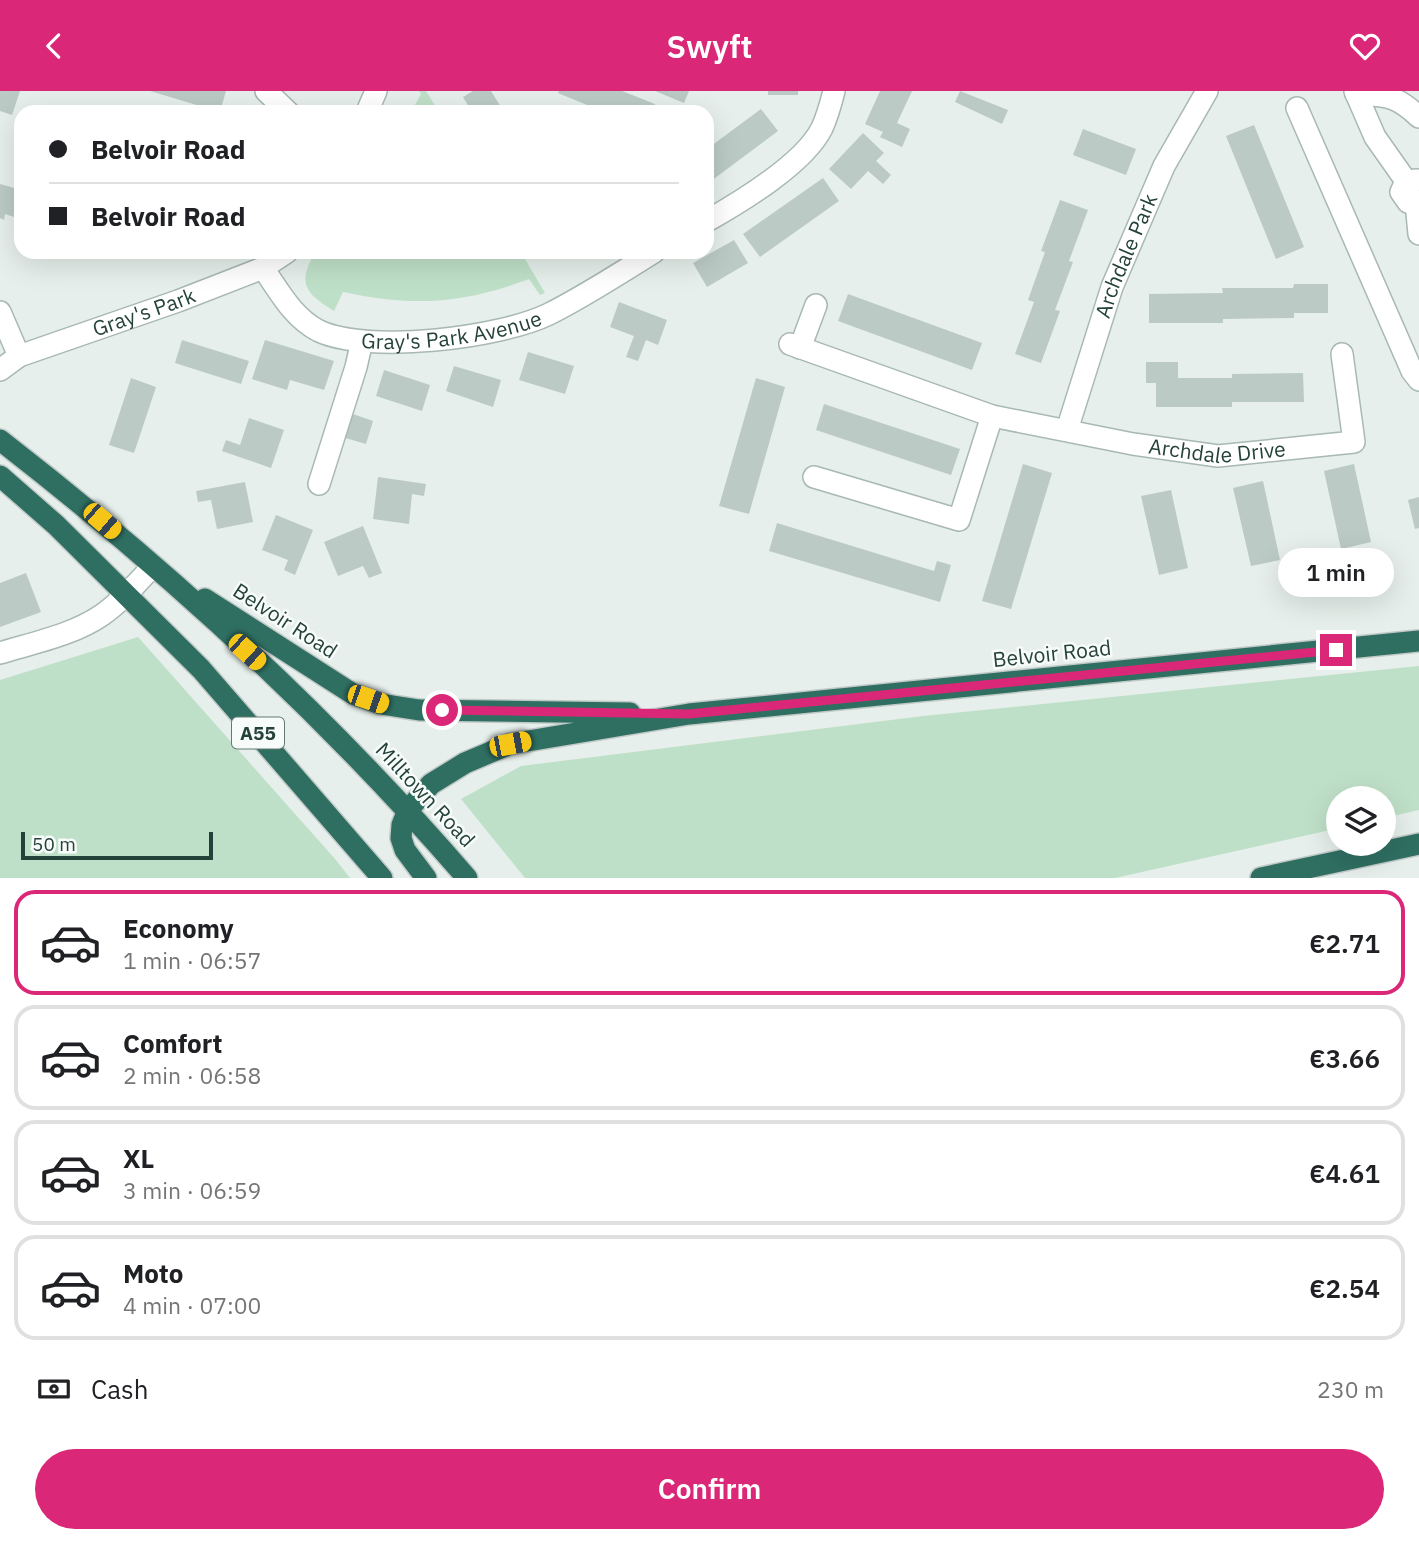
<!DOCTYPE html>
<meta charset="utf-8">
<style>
:root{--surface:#fff;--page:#f6f6f6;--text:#202124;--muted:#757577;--line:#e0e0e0;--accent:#db2777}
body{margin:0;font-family:"IBM Plex Sans",sans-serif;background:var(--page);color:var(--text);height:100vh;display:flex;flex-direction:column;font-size:26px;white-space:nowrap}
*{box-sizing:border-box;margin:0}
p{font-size:23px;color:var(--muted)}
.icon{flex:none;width:38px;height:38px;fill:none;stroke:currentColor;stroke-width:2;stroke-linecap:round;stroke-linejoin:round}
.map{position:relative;height:787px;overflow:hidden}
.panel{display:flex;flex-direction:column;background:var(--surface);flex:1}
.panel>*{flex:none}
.guide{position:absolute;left:14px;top:14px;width:700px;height:154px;border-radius:21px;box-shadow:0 7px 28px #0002;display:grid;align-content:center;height:154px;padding:0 35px;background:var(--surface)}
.fabs{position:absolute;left:1326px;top:695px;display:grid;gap:14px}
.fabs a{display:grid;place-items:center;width:70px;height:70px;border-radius:50%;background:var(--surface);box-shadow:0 7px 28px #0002;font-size:35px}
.scale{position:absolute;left:21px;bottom:18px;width:192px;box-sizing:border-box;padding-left:7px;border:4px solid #24423a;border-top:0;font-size:19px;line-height:24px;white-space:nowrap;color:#24423a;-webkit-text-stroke:5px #f7fbf9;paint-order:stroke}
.end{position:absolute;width:32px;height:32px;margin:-16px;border:9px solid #db2777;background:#fff;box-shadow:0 0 0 4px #fff}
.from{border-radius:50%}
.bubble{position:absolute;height:49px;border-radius:24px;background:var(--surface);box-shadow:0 7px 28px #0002;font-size:23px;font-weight:600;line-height:49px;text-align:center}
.car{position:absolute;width:21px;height:42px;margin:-21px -10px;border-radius:9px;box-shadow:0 0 5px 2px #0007;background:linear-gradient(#f5c518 24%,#345 0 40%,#f5c518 0 76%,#345 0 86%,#f5c518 0)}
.guide b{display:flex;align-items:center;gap:24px;height:66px;font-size:26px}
.guide b+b{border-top:2px solid var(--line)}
.guide i{width:18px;height:18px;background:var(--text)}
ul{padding:12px 0 0;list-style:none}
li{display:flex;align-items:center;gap:21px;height:105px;margin:0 14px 10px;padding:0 21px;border:4px solid var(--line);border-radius:21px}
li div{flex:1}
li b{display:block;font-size:26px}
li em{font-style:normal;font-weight:600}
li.current{border-color:var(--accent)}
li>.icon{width:63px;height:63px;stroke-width:1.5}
.pay{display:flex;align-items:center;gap:18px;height:77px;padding:0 35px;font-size:26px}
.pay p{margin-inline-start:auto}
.cta{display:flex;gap:14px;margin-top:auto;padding:14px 35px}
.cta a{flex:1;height:80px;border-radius:42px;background:var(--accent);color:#fff;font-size:28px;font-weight:600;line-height:80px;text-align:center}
header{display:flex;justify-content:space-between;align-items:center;height:91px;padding:0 35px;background:var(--accent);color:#fff;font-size:32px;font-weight:600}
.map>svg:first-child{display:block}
</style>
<header><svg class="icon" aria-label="back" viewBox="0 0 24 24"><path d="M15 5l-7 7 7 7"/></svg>Swyft<svg class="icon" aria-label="heart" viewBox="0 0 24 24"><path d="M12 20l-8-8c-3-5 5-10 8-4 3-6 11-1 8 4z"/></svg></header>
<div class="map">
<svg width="1419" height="787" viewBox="0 0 1419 787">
<rect width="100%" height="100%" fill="#e6efeb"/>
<path fill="#bfe0c8" d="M419,0H426L439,21H411L421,3Z
M315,161H521L545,202L540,204L529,188C463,213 412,216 343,201L334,220C305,202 297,193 315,161Z
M138,546L336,769L350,787H0V589Z
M1419,575V719L1384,727V707H1339V737L1115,787H525L461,708L521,675L923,625Z"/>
<path fill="#bbcac4" d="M0,0H20L12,24L0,20Z
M150,0H226L220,21Z
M473,0H491L504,21H472L463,6Z
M559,0H622L655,13L652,21H604L558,2Z
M655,0H689L684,12Z
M768,0H798V4H768Z
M880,0H912L897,32L910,38L902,56L880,46L883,41L865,33Z
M960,0L1008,19L1002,33L955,11Z
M761,18L778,40L707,93V58Z
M1254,34L1304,156L1276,168L1226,45Z
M1083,38L1136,58L1126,84L1073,64Z
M863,42L884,62L876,70L891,84L883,93L868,80L851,98L829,78Z
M823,87L839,110L760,166L743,143Z
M0,93L21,99V114L17,127L5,123L4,129L0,127Z
M1060,109L1088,119L1069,170L1073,171L1055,219L1060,220L1041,272L1015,263L1034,211L1028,209L1045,161L1041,160Z
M734,149L748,172L707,196L693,172Z
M1294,193H1328V222H1294V227L1223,228V232H1149V203L1223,202L1222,197H1293Z
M848,203L982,252L972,279L838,230Z
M619,211L667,229L658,254L646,249L638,270L626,266L634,245L610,236Z
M182,249L249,270L241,293L175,272Z
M265,249L334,270L324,299L290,289L287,299L252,288Z
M528,261L574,275L565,303L519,289Z
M1146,271H1178V287H1232V283L1303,282L1304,311H1232V316H1156V292H1146Z
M454,275L501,289L493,316L446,300Z
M384,279L430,294L422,320L376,305Z
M131,287L156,296L134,362L109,354Z
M756,287L785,296L749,423L719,415Z
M824,313L960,358L951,384L816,339Z
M350,322L373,330L366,353L342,346Z
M249,327L284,339L271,377L222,360L226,349L240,354Z
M1023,373L1052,382L1011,518L982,510Z
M1354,373L1371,451L1341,458L1324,380Z
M378,386L426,393L424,405L412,403L409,433L373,428Z
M1263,390L1280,469L1251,475L1233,397Z
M245,391L253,431L217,438L211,409L198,411L196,400Z
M1171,399L1188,477L1159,484L1141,405Z
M1419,406V437L1415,438L1408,409Z
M276,424L313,439L295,484L284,479L288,469L262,459Z
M777,432L934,480L937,470L951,474L940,511L769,460Z
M363,435L382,482L369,487L363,475L338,485L324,451Z
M26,482L41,521L0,536V492Z"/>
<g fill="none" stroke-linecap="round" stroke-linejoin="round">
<defs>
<g id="minor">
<path d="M266,0L288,21"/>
<path d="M1355,0L1375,46L1406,90"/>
<path d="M1356,3C1387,5 1396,4 1419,26"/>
<path d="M1297,17L1412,280L1419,289"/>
<path d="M367,21L376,0"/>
<path d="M1417,89L1406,90L1401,101L1408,111L1419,110"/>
<path d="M1416,112L1419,143"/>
<path d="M707,130C742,110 804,73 822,37C827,26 831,12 834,0"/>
<path id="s1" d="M263,177C279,200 293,227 319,240C369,263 500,247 549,223C585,205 620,182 654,161"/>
<path d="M0,221L19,265"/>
<path id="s2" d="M790,253L992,325L1133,353L1218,365L1354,351L1342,263"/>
<path d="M800,257L816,214"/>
<path id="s3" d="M0,279L19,265L178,210L263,177L287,161"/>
<path id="s4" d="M1067,339L1112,196L1164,75L1207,0"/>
<path d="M814,386L959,429L992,325"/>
<path d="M319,393L356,276L362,250"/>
<path d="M0,562C33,552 73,544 102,524C121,511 137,492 153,475"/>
</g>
<path id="highway" d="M0,349C169,480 328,626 467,787
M0,385L56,434L201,578L382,787
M205,508L353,603L381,613L419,619L630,622
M426,787L405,759L401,747L402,734L408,719L431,693L465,672L510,653L689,623L1419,550
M1261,787L1419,753"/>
</defs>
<use href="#minor" stroke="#a8b8b2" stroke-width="24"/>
<use href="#highway" stroke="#c2cac8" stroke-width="24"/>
<use href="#minor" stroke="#fff" stroke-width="21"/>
<use href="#highway" stroke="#2f6f62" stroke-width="21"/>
</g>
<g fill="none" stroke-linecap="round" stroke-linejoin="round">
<path stroke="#db2777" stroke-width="9" d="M442,619L689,623L1336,559"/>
</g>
<g text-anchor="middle" stroke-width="5" stroke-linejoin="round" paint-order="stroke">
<rect fill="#f7fbf9" stroke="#637a73" stroke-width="2" x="232" y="626.5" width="52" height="31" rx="5"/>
<g font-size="19" font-weight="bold" fill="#24423a">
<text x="258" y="649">A55</text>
</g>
<g font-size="21" fill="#24423a" stroke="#f7fbf9">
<text dy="7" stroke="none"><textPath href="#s4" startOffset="184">Archdale Park</textPath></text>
<text dy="7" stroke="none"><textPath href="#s3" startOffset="156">Gray's Park</textPath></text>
<text dy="7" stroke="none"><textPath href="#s1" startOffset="220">Gray's Park Avenue</textPath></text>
<text dy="7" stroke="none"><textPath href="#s2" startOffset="443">Archdale Drive</textPath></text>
<text transform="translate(285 530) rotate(33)" y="7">Belvoir Road</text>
<text transform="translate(1052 563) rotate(-6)" y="7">Belvoir Road</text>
<text transform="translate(425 704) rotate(47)" y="7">Milltown Road</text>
</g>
</g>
</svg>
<div class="fabs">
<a><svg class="icon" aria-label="layers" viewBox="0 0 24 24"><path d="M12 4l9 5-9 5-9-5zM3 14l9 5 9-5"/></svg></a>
</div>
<div class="scale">50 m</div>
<i class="end from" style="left:442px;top:619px"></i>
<i class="end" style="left:1336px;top:559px"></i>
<div class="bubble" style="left:1278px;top:457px;width:116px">1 min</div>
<i class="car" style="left:102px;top:430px;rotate:131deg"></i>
<i class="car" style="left:247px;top:561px;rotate:132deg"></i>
<i class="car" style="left:368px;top:608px;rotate:109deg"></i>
<i class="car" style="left:510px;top:653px;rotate:79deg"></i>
<div class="guide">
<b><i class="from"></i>Belvoir Road</b>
<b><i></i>Belvoir Road</b>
</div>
</div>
<section class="panel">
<ul>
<li class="current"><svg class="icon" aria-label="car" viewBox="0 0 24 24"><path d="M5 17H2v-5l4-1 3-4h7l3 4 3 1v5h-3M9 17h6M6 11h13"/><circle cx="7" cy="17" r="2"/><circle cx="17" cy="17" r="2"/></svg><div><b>Economy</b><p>1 min · 06:57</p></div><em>€2.71</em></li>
<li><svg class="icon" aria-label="car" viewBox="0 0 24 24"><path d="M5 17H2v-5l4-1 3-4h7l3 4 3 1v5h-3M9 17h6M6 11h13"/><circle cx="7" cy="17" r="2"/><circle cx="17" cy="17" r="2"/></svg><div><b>Comfort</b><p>2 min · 06:58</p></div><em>€3.66</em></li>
<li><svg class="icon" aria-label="car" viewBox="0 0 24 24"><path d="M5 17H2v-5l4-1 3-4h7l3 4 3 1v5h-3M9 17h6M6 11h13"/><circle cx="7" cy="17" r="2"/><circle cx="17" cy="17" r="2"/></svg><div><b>XL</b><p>3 min · 06:59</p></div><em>€4.61</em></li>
<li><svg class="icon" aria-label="car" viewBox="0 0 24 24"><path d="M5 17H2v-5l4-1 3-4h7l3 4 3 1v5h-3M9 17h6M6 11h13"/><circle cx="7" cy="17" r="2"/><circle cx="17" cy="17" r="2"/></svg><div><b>Moto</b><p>4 min · 07:00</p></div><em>€2.54</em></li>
</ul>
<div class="pay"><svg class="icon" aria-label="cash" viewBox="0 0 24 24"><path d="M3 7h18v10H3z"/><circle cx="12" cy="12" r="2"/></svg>Cash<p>230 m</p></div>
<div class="cta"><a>Confirm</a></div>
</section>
